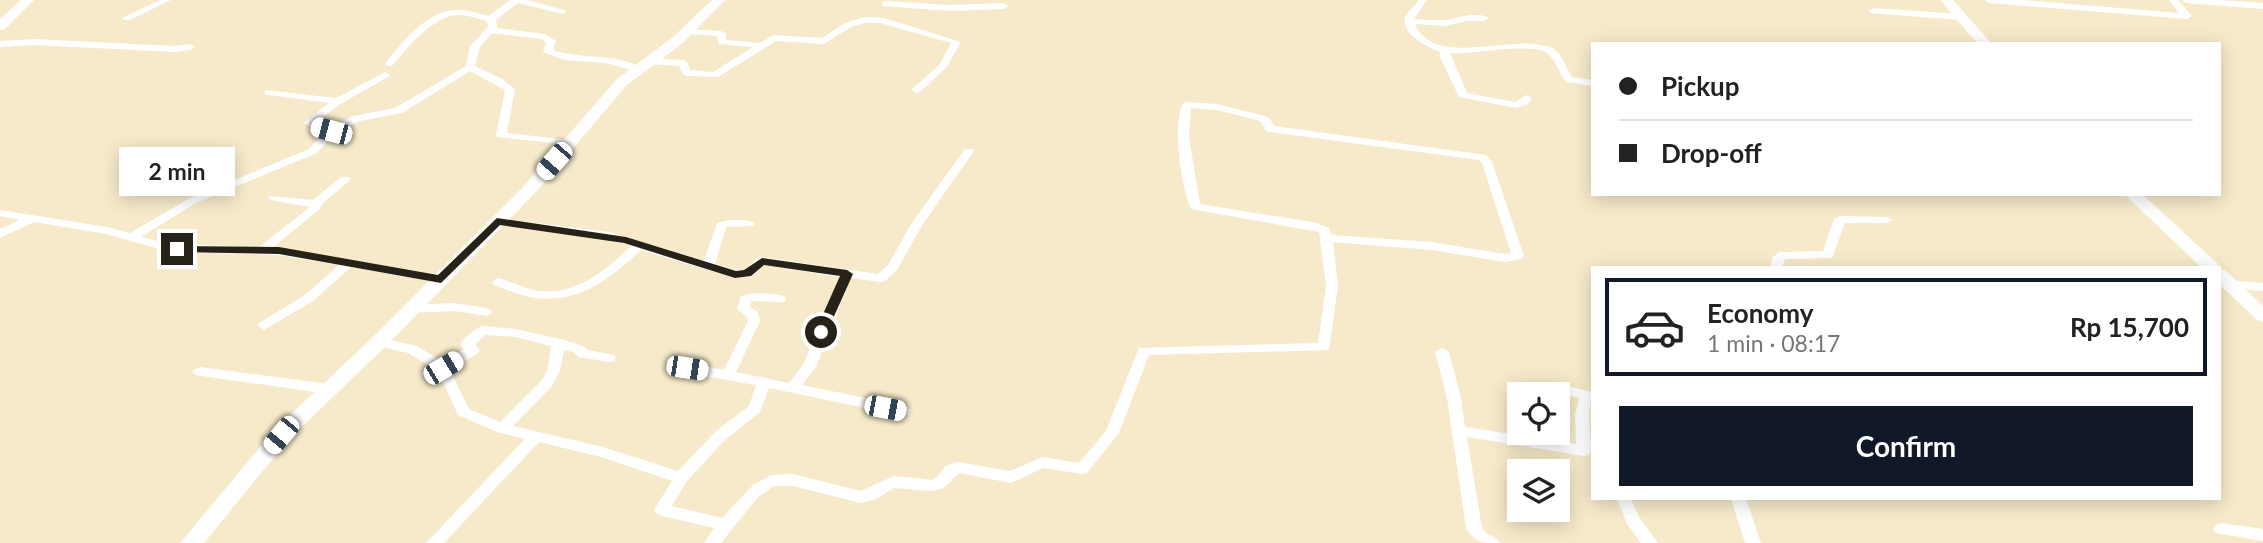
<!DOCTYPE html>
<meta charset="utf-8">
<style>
:root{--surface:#fff;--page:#f6f6f6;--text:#222;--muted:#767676;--line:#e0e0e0;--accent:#111827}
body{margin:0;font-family:Lato,sans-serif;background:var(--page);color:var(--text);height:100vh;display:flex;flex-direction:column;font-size:26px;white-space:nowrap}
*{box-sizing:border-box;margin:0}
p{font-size:23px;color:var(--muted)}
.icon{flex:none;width:38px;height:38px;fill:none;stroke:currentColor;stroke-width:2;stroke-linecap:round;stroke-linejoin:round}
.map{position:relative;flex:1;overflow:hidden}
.side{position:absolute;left:1591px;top:266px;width:630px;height:234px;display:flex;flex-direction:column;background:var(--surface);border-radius:0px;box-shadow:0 4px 18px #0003}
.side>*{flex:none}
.guide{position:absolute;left:1591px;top:42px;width:630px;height:154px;border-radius:0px;box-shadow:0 4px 18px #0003;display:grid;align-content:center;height:154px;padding:0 28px;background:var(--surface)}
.buttons{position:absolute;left:1507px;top:382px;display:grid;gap:14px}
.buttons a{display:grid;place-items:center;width:63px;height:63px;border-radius:0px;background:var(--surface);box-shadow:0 4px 18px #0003;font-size:35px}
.end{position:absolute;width:32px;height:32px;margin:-16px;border:9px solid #272217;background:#fff;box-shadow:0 0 0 4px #fff}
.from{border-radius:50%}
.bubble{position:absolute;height:49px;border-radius:0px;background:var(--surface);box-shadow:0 4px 18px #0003;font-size:23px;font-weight:700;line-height:49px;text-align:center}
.car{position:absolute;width:21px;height:42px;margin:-21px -10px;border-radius:9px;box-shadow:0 0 5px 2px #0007;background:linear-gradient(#fff 24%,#345 0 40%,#fff 0 76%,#345 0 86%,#fff 0)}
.guide b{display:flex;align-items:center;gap:24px;height:66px;font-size:26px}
.guide b+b{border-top:2px solid var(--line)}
.guide i{width:18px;height:18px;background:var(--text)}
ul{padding:12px 0 0;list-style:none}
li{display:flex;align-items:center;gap:21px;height:98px;margin:0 14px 10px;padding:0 14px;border:4px solid var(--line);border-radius:0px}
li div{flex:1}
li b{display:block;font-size:26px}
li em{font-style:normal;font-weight:700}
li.active{border-color:var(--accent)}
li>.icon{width:63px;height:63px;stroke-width:1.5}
.action{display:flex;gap:14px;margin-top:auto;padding:14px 28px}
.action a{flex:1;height:80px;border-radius:0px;background:var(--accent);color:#fff;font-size:28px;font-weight:700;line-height:80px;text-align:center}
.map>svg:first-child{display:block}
</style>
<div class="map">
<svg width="2263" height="543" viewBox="0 0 2263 543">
<rect width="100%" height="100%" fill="#f6eaca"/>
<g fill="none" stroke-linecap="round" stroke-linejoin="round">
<path fill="#fff" fill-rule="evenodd" d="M160,0H171L130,20H124L122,18Z
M510,0H528L567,11L563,14L518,3L496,20L497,28L545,34L556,41L553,50C582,60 617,52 643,69L638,72L606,63L565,60L545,53L543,51L546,42L542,39L492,33L480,47L475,66L502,79L515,89L507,133L569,140L574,143L573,145L497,137L496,135L505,90L470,71L402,113L360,121L335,133L317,153L196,203L141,237L170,244L259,247L310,207L270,200L268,198L270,196L313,200L341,177H349L351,179L349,181L323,203L319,210L273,247L441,275L447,279L445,282L441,283L351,267L313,301L264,330L258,326L259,323L305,295L339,265L279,255L170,252L106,234L34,222L0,238V229L20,220L0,216V210L107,227L130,233L188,199L309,149L324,132L303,123L329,103L269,95L265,94V90L336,98L385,72L390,75L388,77L342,103L316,122L330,127L353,116L395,108L466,66L470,46L488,27L487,21C478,19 468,15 459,15C435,14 406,49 392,66H386V62C403,42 427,10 456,10C467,9 479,14 489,16Z
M1419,0H1427L1414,19C1424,19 1434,21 1444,20C1458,19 1475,10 1489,18L1484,21H1466L1445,26L1415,24C1433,67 1505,37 1540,45C1545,46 1551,46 1555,50C1563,57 1567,69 1572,77L1592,80V86L1566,82C1560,74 1556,61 1548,54C1533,41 1472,55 1450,53L1467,93L1515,102L1527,95L1532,98L1528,104L1516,108L1459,97L1440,57V52C1428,47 1402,36 1405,18C1407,12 1415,6 1419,0Z
M1985,0H2022L2179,13L2169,0H2178L2192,16L2187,19L1989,3Z
M2182,0H2220L2263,3V9L2186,3Z
M885,1L950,5L1004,3L1008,6L1004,9L950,11L882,6V2Z
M1873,8L1961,14L1966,17L1961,20L1870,13L1869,11Z
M864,17L884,18L961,42L947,67L920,92L916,93L911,90L940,64L951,43L880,23H865L851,27L824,44L776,41L718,77L687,76L684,75L679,66L648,64L643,61L648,58L683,60L686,61L691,70L713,72L753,47L719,44L717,36L687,34L684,33V29L721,31L726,34V40L760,43L774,35L822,38L845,23Z
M34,39L174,46L190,44L195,47L190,50L174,52L34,45L0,47V41Z
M1187,102L1217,104L1265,116L1270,119L1274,126L1486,155L1492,162L1524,256L1522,259L1506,262L1431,250L1333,242L1338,286L1329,350L1149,355L1119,433L1087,473L1082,474L1043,468L1011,483L959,473L944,488L932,491L894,488L876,499L861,503L793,486H774L757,498L721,543H704L714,528L662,516L657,514L654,510L672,481L601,457L539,442L444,543H426L525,439L497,432L458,415L438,371L408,353L374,345L372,342L374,339L379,338L417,346L443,362L464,349L460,344C465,337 475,328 483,326L516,329L564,340L583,346L588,350L614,355L616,358L614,361L609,362L579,357L573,352L564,350L560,371L552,386L513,426L603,447L678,471L716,431L749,406L756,385L687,373L682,371L680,368L682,365L687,363L724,370L748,321L747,317L737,309L741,296C756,292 769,293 784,296L786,299L784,302L751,301L750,307L758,312L760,321L736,372L789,383L803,365L840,277L765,265L751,277L735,278L641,250C610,279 576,306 530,297C517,295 506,289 494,285L492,282L498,278C509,281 519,286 529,289C570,300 603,273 631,246L608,239L493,223L491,221L497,218L609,232L704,261L717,223C729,219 741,219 753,222L755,224L753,226L726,227L715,264L736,270H744L758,258L762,257L878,274L888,265L911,224L965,149H973L974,151L923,224L897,270L885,281L881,282L851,278L816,367L802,385L904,406L909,408L911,411L909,414L904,416L769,388L760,412L726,439L686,482L672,506L722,518L753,485L771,475L793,474L861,491L894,476L932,480L939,475L945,466L958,462L1010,471L1042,457L1079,463L1106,431L1139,348L1318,343L1326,286L1319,232L1191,209C1181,187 1172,124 1183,103ZM1191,108L1217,110L1257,120L1262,123L1266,131L1270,132L1479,160L1482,163L1511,253L1506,254L1431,242L1332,235L1329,228L1317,223L1200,204L1189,137ZM486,335L516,337L551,346L548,368L543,379L500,422L469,409L450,370L478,353L480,350L475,344Z
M1840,216L1887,217L1893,220L1887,223H1845L1832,258L1785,259L1782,268H1770L1772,258L1779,252L1823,251L1834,219Z
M2229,280L2263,283V291L2225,287L2223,284Z
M454,303L487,308L493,312L487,316L454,311L411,313L405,309L411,305Z
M1442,348L1449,352L1461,398L1465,427L1576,444L1575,414L1579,398L1553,392L1551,389L1553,386L1558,384L1592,392L1589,414L1591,451L1589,455L1584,456L1467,437L1482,528C1486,536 1496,535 1500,543C1480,543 1476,543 1466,528L1447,398L1435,352Z
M200,367L329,384L334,386L336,389L334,392L329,394L195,375L193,372L195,369Z
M1617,499H1631L1639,517L1658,543H1641L1627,524Z
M1731,499H1746L1761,543H1745Z
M2221,523L2263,529V541L2216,533L2213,529L2216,525Z"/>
<path fill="#fff" fill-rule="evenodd" d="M21,0H34L5,29L0,30V19Z
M712,0H725L683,43L627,85L535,193L386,346L288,440L204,543H180L274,430L372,338L523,187L617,79L673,37Z
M1940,0H1953L1992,44H1978Z
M2124,194H2142L2218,264L2220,269L2225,270L2263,306V322L2257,320L2219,284V268H2202Z"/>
</g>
<path fill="#272217" d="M497,218L626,237L736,271L744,270L762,258L847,270L853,274L827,332L821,336L815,332L840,276L764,265L751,276L735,278L624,243L500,225L441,283L279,254L177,252L171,249L177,246L279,247L438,275Z"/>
</svg>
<div class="buttons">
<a><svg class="icon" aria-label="locate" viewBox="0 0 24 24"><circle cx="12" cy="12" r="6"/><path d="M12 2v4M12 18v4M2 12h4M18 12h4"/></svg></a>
<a><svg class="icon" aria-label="layers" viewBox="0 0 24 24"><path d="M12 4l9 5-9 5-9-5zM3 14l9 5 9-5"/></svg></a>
</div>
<i class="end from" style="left:821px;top:332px"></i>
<i class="end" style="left:177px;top:249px"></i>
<div class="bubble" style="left:119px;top:147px;width:116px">2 min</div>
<i class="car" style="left:331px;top:131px;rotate:285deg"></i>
<i class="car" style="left:554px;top:161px;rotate:221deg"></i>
<i class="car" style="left:443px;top:368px;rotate:59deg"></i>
<i class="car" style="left:687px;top:368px;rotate:99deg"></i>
<i class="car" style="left:885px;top:408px;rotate:101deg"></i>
<i class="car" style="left:281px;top:435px;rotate:220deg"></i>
<div class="guide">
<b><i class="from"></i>Pickup</b>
<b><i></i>Drop-off</b>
</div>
<section class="side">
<ul>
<li class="active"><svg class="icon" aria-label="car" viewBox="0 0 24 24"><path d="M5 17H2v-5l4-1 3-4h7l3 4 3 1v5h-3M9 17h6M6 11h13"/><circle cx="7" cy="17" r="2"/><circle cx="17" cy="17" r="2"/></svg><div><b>Economy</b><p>1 min · 08:17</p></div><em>Rp 15,700</em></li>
</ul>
<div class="action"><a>Confirm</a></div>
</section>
</div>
